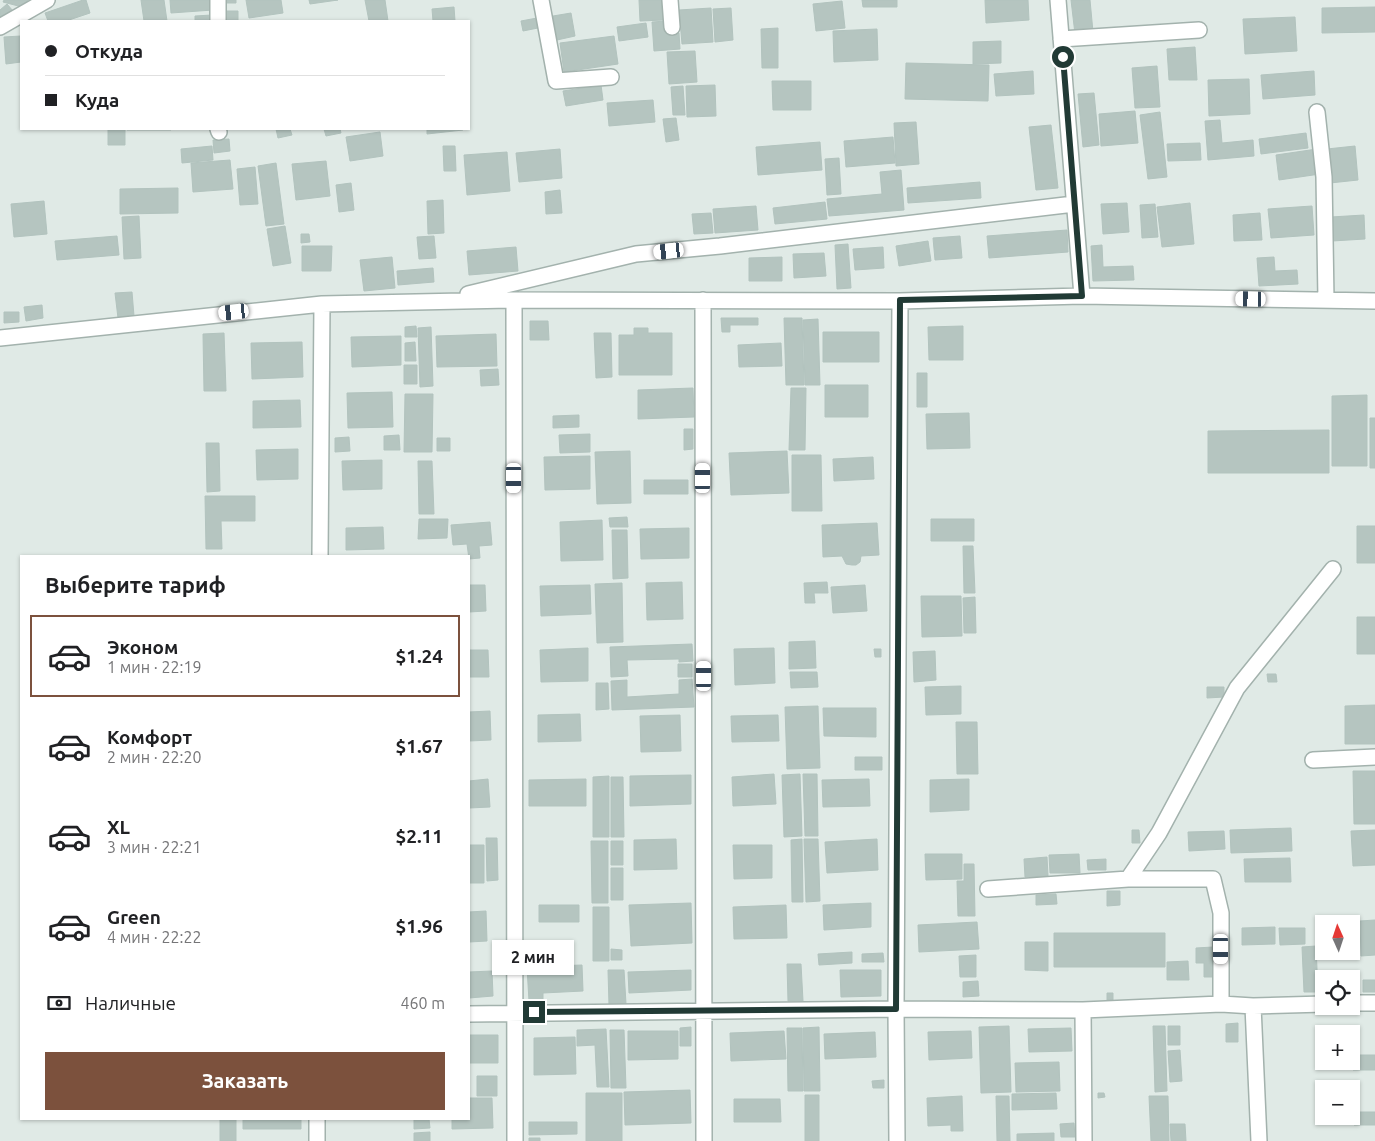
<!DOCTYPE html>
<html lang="ru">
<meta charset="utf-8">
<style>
:root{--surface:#fff;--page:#f6f6f6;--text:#202124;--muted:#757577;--line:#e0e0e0;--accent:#7c513d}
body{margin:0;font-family:Ubuntu,sans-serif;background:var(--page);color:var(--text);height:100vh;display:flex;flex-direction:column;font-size:19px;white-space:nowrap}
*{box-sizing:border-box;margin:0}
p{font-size:16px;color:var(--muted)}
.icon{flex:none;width:28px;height:28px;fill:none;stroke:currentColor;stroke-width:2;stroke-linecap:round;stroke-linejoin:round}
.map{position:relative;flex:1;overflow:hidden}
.panel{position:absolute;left:20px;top:555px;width:450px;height:565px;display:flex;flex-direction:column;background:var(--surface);border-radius:0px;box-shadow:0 1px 4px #0004}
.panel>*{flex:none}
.banner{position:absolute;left:20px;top:20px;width:450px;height:110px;border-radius:0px;box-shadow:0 1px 4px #0004;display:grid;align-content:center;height:110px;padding:0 25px;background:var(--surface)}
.needle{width:32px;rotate:357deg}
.fabs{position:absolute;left:1315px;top:915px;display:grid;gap:10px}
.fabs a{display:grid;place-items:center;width:45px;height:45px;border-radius:0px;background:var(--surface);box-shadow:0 1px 4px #0004;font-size:25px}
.end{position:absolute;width:22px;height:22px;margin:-11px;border:6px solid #213a35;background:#fff;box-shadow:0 0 0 2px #fff}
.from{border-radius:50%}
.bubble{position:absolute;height:35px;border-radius:0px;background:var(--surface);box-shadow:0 1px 4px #0004;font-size:16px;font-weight:700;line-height:35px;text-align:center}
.car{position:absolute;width:15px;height:30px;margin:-15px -8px;border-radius:6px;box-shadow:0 0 4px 1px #0007;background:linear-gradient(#fff 24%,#345 0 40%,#fff 0 76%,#345 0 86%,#fff 0)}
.banner b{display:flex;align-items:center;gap:18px;height:48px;font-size:19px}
.banner b+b{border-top:1px solid var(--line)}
.banner i{width:12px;height:12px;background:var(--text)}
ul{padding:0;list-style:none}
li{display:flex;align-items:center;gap:15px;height:82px;margin:0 10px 8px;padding:0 15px;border:2px solid transparent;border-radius:0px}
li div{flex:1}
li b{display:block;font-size:19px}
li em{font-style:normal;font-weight:700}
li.current{border-color:var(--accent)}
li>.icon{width:45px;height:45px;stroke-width:1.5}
h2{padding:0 25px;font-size:22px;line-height:60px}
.pay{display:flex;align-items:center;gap:12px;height:55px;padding:0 25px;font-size:19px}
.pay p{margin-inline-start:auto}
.cta{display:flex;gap:10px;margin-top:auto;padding:10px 25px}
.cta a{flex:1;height:58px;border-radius:0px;background:var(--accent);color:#fff;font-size:20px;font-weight:700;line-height:58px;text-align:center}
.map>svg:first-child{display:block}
</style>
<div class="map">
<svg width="1375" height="1141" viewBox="0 0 1375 1141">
<rect width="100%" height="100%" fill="#e0eae6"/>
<path fill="#b5c5c0" stroke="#b2c3be" d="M4,0H28L26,8L3,2Z
M83,0H86L90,13L66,21H48L45,13Z
M141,0H164L167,21H144Z
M170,0H212L213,10L171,13Z
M225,0H236V3H225Z
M246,0H281L283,13L249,18Z
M309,0H338L310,4Z
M365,0H385L388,21H369Z
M639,0H663L664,20L640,21Z
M862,0H897V7H863Z
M985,0H1028L1029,20L986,23Z
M1071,0H1090L1093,32L1075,34Z
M842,1L845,28L816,31L813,4Z
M7,4L13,11L0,21V10Z
M454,7L455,21H433L432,9Z
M1375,7V32L1322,33V8Z
M711,8L713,42L682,44L679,10Z
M731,8L733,40L715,42L713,9Z
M224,11H238V21H224Z
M571,13L575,36L557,40L553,16Z
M212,15V21H195V16Z
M1295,17L1297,51L1245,54L1243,19Z
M537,18L538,28L523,31L521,21Z
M666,21L667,34L679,33L680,49L654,51L652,22Z
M646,23L648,37L619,41L617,27Z
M778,28V68H762L761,29Z
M877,29L878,60L834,62L833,31Z
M21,36V62L6,64L4,37Z
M614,36L618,64L564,72L560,43Z
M1001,41V63L973,64V42Z
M1195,47L1197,80H1169L1167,49Z
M695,51L697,82L669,84L667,52Z
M906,63L989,65L988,101L905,99Z
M1157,66L1160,107L1135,108L1132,68Z
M1033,71L1034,94L996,96L994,74Z
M1314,71L1315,95L1263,99L1261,75Z
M1249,79L1250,114L1209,116L1208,80Z
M772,81H811V110H773Z
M601,85L603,100L566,106L563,91Z
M715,85L716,116L687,117L686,86Z
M683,86L685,115H673L671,87Z
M1094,93L1099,145L1083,147L1078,94Z
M653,100L655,122L609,126L607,103Z
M1135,111L1138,143L1101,146L1099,114Z
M1160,112L1167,177L1148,179L1140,115Z
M676,118L679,140L666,142L663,119Z
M1220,120L1222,143L1253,140L1254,156L1208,160L1205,121Z
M916,122L919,164L896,166L894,123Z
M1051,125L1058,188L1036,190L1029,127Z
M108,129H125V145H108Z
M127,129H171V130H127Z
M276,129H290L292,135L278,138Z
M324,129H340L341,133L326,136Z
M427,129H463V130L427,134Z
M380,132L383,156L350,161L346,137Z
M1306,133L1308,148L1261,154L1259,139Z
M893,137L895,163L846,167L844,141Z
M229,139L230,151L214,153L213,140Z
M820,142L822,170L758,175L756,147Z
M1200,143L1201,160L1168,161L1167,144Z
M212,146L213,160L182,163L181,149Z
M443,146H455L456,171H444Z
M1355,146L1358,180L1330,183L1327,149Z
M560,149L562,178L519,182L516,153Z
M1317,149L1320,174L1279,180L1276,155Z
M507,152L510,191L467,195L464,155Z
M839,158L841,194L827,195L825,159Z
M230,160L233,189L193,192L191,163Z
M326,161L330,196L296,200L292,164Z
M276,163L284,224L266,226L258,166Z
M255,167L258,204L240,205L237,169Z
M901,170L904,210L829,216L827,199L882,194L880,172Z
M980,182L981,198L908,203L907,188Z
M351,183L354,210L339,212L336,185Z
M178,188V213L120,214V189Z
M560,190L562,213L546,214L545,192Z
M443,200L444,233L428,234L427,201Z
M44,201L47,234L14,237L11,204Z
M825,202L827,219L775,224L773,208Z
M1127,203L1129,232L1103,234L1101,204Z
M1190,203L1194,244L1162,247L1157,207Z
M1155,204L1158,237L1142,238L1140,205Z
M756,206L758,230L715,233L713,209Z
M1312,206L1314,235L1271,238L1268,209Z
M711,213L713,233L694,234L692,214Z
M1260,213L1262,240L1234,241L1233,215Z
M1364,215L1365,239L1332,241L1331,217Z
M139,216L141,258L124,259L122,217Z
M285,226L291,263L273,266L267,229Z
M1067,230L1068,252L989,258L987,236Z
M301,234H309L310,242L301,243Z
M117,236L119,255L57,260L55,241Z
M434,236L436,258L419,259L417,237Z
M960,236L962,258L935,260L933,238Z
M928,241L931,261L899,266L896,246Z
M848,244L851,288L837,289L835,245Z
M1102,245L1103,267L1133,266L1134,280L1093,281L1091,246Z
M302,246H332L331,271H302Z
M516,247L518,271L469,275L467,251Z
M883,247L884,268L855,270L853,249Z
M824,253L826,276L794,278L793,254Z
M392,257L395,288L364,291L360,260Z
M782,257V281H749V258Z
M1274,257L1275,271L1297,270L1298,284L1259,286L1257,258Z
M433,268L434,282L398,285L397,271Z
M132,292L134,316L118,318L115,293Z
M42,305L43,318L26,321L24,307Z
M4,312H19V322L4,323Z
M721,318H758V325H730V332H722Z
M784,318H802L804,385H786Z
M818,319L820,385H805L803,320Z
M530,321H548L549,340H530Z
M416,326L417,337H405V327Z
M963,326V360H929L928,327Z
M431,327L433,386L420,387L418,328Z
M634,328H648V333H672V375H619V335H634Z
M823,332H879V362H823Z
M224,333L226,391H204L203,334Z
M594,333H611L612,377L596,378Z
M496,334L497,366L437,367L436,336Z
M401,336V365L352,367L351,337Z
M302,342L303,377L252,379L251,343Z
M415,342L416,361H405V343Z
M781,343L782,366L739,367L738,345Z
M404,365H417V384H404Z
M498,369L499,385L481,386L480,370Z
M917,373H927V407H917Z
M825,385H868V417H825Z
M693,388L694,417L638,419V390Z
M791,388H806L805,450H789Z
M392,392L393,427L348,428L347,393Z
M405,394H433L432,452H404Z
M1367,395V466H1332V396Z
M300,400L301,427L253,428V401Z
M969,413L970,448L927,449L926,414Z
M579,415V427L553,428V416Z
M1370,418H1375V468H1370Z
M684,429H693V449L684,450Z
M1329,430V473H1208V431Z
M590,434V452L560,453L559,435Z
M399,435L400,450H384V436Z
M349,437L350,451L335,452V438Z
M437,438H450V451H437Z
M206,443H219L220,491L207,492Z
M298,449V479L257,480L256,450Z
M630,451L631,503L597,504L595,452Z
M787,451L789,493L731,495L729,453Z
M792,455H821L822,511H792Z
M590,456V489L545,490L544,457Z
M873,457L874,479L834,481L833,459Z
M382,460V489L343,490L342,461Z
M418,461H432L434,514H419Z
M644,480H688V494H644Z
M205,496H255V521H221L222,549H206Z
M627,517L628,527H610L609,518Z
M419,519H448L447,538L418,539Z
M931,519H974V541H931Z
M602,520L603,560L561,561L560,522Z
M490,522L492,545L479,546L480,558L469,559L467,544L453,545L451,525Z
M877,523L879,555L861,556L860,562L856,565H852L846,564L842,556L823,557L822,525Z
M1357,526H1375V563H1357Z
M383,527L384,549L346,550V528Z
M689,528V558L641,559L640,529Z
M612,530H627L628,578L613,579Z
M963,546H973L975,593H964Z
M682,582L683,619L647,620L646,583Z
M827,582L828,593H814L815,603H805L804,583Z
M622,583L623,642L597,643L595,584Z
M469,585H485L486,611L469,612Z
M590,585L591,614L541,616L540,586Z
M865,585L867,611L833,613L831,587Z
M921,596H961L962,636L922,637Z
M975,597L976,633H964L963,598Z
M1357,617H1375V654H1357Z
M815,641L816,668L789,669V642Z
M692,644L693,661L679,662V659L627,660L628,676L611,677L610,647Z
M588,648V681L541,682L540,650Z
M774,648L775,683L735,685L734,649Z
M874,649H881V657H875Z
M469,650H488L489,677H469Z
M935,651L936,680L914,682L913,652Z
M678,664H692V677H678Z
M790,672H817L818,687L791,688Z
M1267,674H1276L1277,682H1268Z
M692,679L694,707L612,710L611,681L627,680V697L679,694V680Z
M596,683H608L609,709L596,710Z
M961,686V714L926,715L925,687Z
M1207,687H1224V697L1207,698Z
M1375,705V744H1345V706Z
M818,706L820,768L787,769L785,707Z
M823,708H876V737L824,736Z
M490,711L491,740L469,741V712Z
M580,714L581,741L538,742V715Z
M680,715L681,751L641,752L640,716Z
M778,715L779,741L732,742L731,716Z
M956,722H977L978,774H957Z
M855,757H882V770H855Z
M1353,771H1375V824H1354Z
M774,774L776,804L733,806L732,777Z
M800,774L802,836L784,837L782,775Z
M803,774H817L818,836H805Z
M691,775V804L630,806V776Z
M609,776V837H593V777Z
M611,777H623L624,837H611Z
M488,779L490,807L469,808V781Z
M586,779V806H529V780Z
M869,779L870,806L823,807L822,780Z
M969,779V810L930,812V780Z
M1291,828L1292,851L1231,853L1230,830Z
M1132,830H1139L1140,843H1132Z
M1375,830V865L1353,866L1351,831Z
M1224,831L1225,849L1189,851L1188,832Z
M486,838H497L498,880L487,881Z
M676,839L677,869L634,870V840Z
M802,839L803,902H792L791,840Z
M804,839H818L820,901L806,902Z
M877,839L878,870L827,873L825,842Z
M591,841H608V903H592Z
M611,841H623V865H611Z
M469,845H484V883H469Z
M733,845H772V878L734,879Z
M925,854H962V879L926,880Z
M1079,854L1080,873H1050L1049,855Z
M1047,857L1048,876L1025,877L1024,859Z
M1290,858L1291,882H1245L1244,859Z
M1106,859V870H1088L1087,860Z
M964,864H974L975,916H958L957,881H964Z
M611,868H623V900H611Z
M1107,891H1120V905L1107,906Z
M1056,894L1057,904L1036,905V895Z
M691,903L692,943L631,946L629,905Z
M871,903V927L824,930L823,905Z
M539,905H579V922H539Z
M786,905L787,938L734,939L733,907Z
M593,907H609V961H593Z
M486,911L487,941L469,942V912Z
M1375,920V955L1361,956L1360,921Z
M977,922L979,949L919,952L918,925Z
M1275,927V944L1242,945V928Z
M1279,928H1305V944L1280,945Z
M1054,933H1165V967H1054Z
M1025,942H1048V971L1025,970Z
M495,945H501V958H495Z
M1316,946L1318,992H1304L1302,947Z
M1213,947L1214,977H1204V963H1196V948Z
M611,949L622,950V960H611Z
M852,952V963L819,965L818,954Z
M883,953L884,962H862V954Z
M976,955V977H960L959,956Z
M1188,961L1189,980H1167V962Z
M787,964H801L803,1001H788Z
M582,965L583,991L543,993V1001H529L527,967Z
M608,970H624L626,1004L609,1005Z
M691,970V990L629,993L628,972Z
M840,970H881V996L841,997Z
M492,971L493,996L469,998V972Z
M1363,980H1375V992H1363Z
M978,981L979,996L963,997V982Z
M1107,993H1113V1000H1107Z
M1238,1023V1042H1226V1024Z
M1009,1026L1011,1092L981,1093L979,1027Z
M1153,1026H1165L1167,1091L1155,1092Z
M1168,1026H1180V1045H1168Z
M691,1027V1046H680V1028Z
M819,1027L820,1091H804L803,1028Z
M787,1028H802L803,1091H788Z
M1071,1028L1072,1051L1029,1052L1028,1029Z
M606,1029L609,1087H597L595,1045L577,1046V1030Z
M610,1030H624L626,1088H611Z
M628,1031H678V1059L628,1060Z
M784,1031L786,1059L731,1061L730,1033Z
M971,1031L972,1058L929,1060L928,1032Z
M875,1032L876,1057L825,1059L824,1034Z
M469,1035H498V1063H469Z
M575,1037L576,1074L534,1075V1038Z
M1180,1050L1182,1081L1170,1082L1168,1051Z
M1353,1055H1375V1070H1353Z
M1059,1062L1060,1091L1016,1092L1015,1063Z
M477,1076H497V1096H477Z
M884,1080V1088H873L872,1081Z
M690,1090L691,1123L625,1125L624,1092Z
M586,1093H622V1141H586Z
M1056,1093L1057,1109L1012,1110V1094Z
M1098,1093H1104L1105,1097L1098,1098Z
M805,1095H819V1141H805Z
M962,1096L963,1131H951V1125L928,1126L927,1098Z
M996,1096H1009L1010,1141H997Z
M1149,1096H1168L1169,1141H1151Z
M469,1098H492L493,1128L452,1129V1119H469Z
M734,1099H780L781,1122H734Z
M1354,1112H1375V1125H1354Z
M220,1119H236V1141H220Z
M243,1119H301V1129H243Z
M414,1119H429L430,1128L414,1129Z
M529,1122H577V1134L529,1135Z
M1074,1123L1075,1137H1061L1060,1124Z
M1170,1124H1185L1186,1141H1171Z
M430,1132V1141H414V1133Z
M1054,1133V1141H1017V1134Z
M529,1138H540V1141H529Z"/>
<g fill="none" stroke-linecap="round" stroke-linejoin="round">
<defs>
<path id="street" d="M541,0L556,81L611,77
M670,0L672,27
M1058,0L1082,296
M218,21V0
M0,27L47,0
M1061,39L1199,30
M1317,112L1324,177L1326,300
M218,129L219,132
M468,294L636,254L720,246L1074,204
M514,300L515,1141
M703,300L704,1141
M0,338L322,304L514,300L900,301L1082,296L1375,301
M320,556L322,304
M1313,760L1375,757
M988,889L1128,879
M1351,1003H1375
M1221,1004V913L1213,879H1128L1159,833L1237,688L1333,569
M1253,1006L1259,1141
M1083,1010L1084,1141
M469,1014L896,1009L1083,1010L1221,1004L1253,1006L1324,1004
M317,1119V1141
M897,1141L896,1009L900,301"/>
</defs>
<use href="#street" stroke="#a3b2ad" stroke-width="18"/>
<use href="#street" stroke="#fff" stroke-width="15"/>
</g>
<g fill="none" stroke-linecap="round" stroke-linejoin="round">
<path stroke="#213a35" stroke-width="6" d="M534,1012L896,1009L900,300L1082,296L1063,57"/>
</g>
</svg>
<div class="fabs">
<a><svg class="needle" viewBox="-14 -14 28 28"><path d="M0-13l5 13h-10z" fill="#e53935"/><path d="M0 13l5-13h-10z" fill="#757577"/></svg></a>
<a><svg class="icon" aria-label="locate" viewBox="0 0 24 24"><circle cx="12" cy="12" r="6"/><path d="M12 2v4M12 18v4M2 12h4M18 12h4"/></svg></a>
<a>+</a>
<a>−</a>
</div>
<i class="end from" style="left:1063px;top:57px"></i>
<i class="end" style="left:534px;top:1012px"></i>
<div class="bubble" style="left:492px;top:940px;width:82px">2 мин</div>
<i class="car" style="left:669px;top:251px;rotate:264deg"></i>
<i class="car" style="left:1251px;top:299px;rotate:271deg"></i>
<i class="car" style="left:234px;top:312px;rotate:264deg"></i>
<i class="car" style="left:514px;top:478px;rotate:180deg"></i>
<i class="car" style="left:703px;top:478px;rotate:0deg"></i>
<i class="car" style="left:704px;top:676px;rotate:0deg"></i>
<i class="car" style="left:1221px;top:949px;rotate:180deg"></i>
<div class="banner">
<b><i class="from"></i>Откуда</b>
<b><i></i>Куда</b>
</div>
<section class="panel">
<h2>Выберите тариф</h2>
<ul>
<li class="current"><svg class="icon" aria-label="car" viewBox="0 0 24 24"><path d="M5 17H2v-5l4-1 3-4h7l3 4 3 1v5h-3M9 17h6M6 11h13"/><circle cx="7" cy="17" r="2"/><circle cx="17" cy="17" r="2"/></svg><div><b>Эконом</b><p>1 мин · 22:19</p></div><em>$1.24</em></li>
<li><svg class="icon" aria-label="car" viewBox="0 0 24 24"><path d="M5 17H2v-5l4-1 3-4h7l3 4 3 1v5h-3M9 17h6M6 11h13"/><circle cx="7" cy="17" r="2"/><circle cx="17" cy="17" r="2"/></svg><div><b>Комфорт</b><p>2 мин · 22:20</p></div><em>$1.67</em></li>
<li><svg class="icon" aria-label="car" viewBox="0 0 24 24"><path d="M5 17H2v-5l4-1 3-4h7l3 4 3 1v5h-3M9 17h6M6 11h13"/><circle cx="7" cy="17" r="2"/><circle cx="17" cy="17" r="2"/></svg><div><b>XL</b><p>3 мин · 22:21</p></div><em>$2.11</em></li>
<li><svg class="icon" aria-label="car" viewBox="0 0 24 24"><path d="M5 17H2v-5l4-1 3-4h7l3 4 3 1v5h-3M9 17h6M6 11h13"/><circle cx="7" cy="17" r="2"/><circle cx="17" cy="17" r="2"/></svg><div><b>Green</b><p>4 мин · 22:22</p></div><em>$1.96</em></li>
</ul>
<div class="pay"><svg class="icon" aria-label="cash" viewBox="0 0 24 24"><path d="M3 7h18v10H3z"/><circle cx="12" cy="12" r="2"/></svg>Наличные<p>460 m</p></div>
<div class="cta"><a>Заказать</a></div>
</section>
</div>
